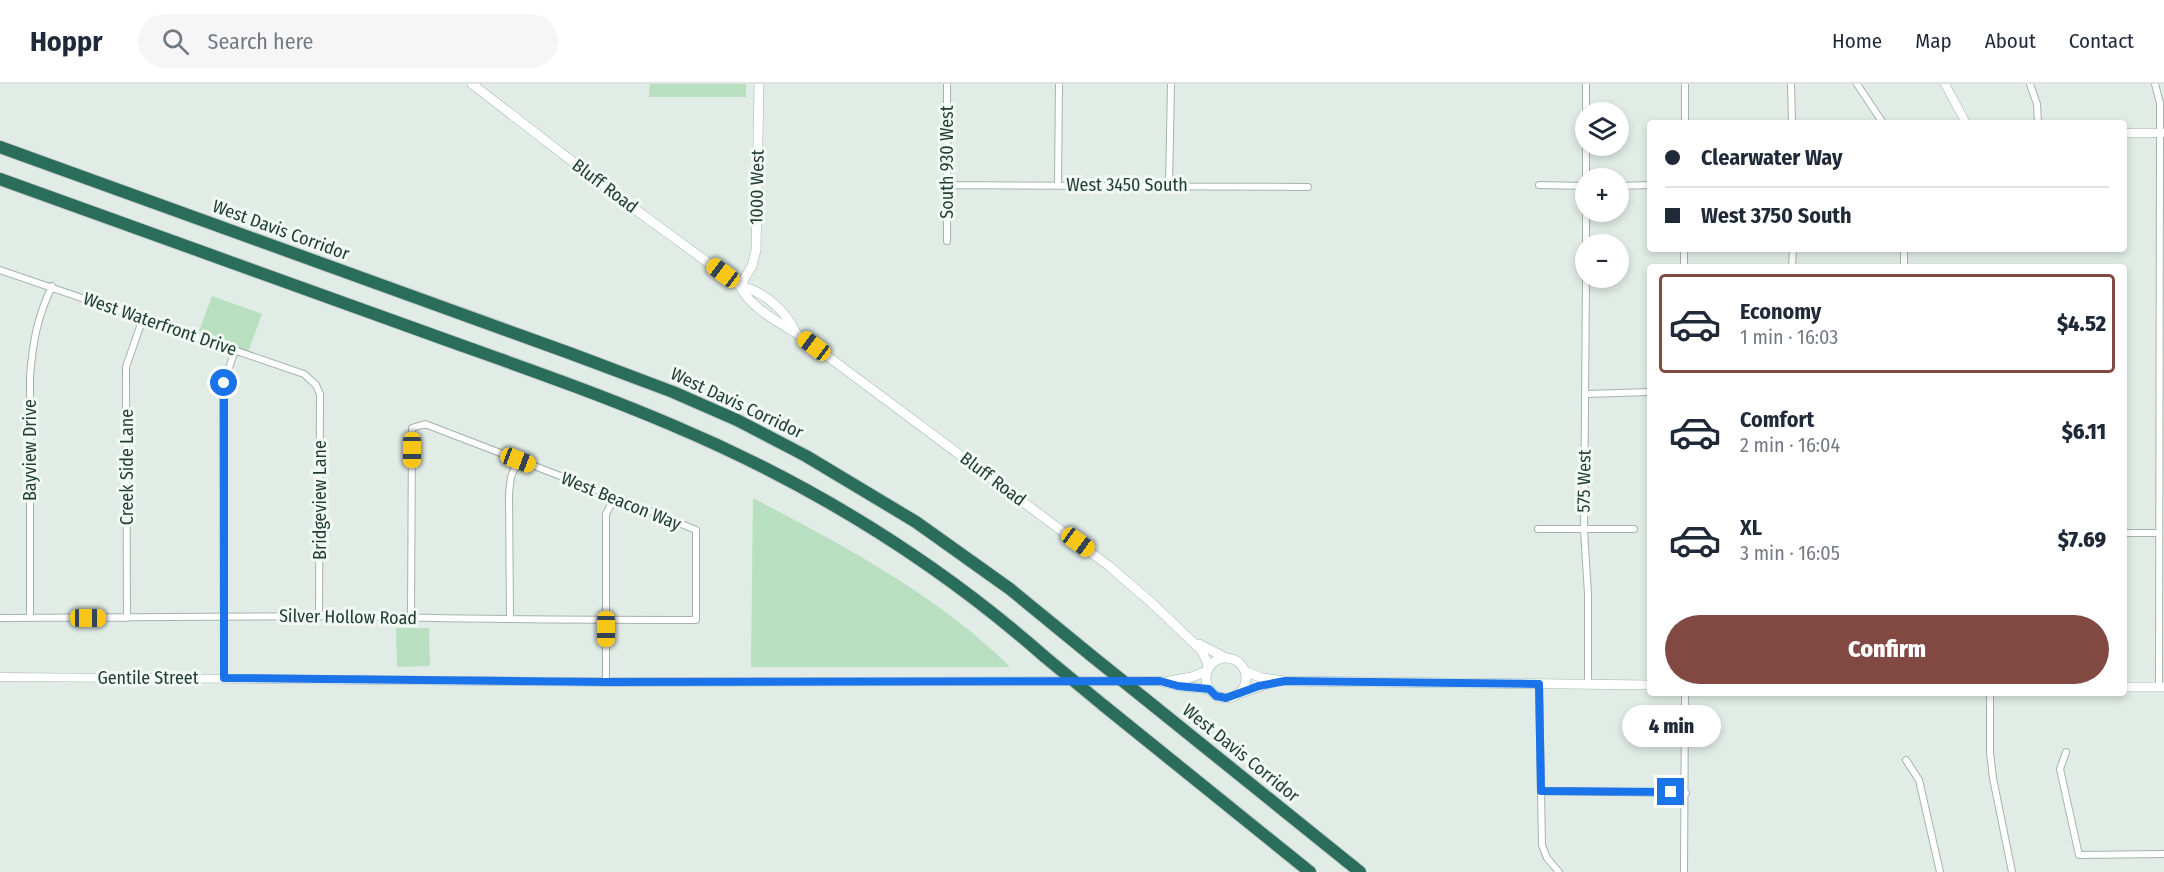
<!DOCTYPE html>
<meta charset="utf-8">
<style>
:root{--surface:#fff;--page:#f6f6f7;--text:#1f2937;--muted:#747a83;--line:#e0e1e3;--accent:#824942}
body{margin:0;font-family:"Fira Sans Condensed",sans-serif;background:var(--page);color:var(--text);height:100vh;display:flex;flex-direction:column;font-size:22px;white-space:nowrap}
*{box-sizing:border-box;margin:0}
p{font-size:20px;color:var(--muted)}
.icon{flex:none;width:33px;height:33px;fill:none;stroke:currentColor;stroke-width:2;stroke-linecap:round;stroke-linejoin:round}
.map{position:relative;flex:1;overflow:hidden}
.panel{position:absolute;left:1647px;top:180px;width:480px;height:432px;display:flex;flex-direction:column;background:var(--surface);border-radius:6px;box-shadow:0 3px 9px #0003}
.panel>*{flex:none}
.banner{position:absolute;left:1647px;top:36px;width:480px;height:132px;border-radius:6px;box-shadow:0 3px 9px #0003;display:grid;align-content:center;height:132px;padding:0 18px;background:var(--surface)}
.fabs{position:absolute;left:1575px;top:18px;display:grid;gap:12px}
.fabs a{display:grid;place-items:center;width:54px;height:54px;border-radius:50%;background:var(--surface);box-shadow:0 3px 9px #0003;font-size:30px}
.end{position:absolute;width:27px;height:27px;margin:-14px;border:8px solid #1a73e8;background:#fff;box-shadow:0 0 0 3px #fff}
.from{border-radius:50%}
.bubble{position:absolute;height:42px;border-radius:21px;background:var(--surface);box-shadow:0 3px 9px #0003;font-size:20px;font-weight:800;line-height:42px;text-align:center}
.car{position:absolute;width:18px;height:36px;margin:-18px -9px;border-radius:8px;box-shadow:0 0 4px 2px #0007;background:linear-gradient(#f5c518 24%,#345 0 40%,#f5c518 0 76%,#345 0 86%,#f5c518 0)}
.banner b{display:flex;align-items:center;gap:21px;height:57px;font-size:22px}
.banner b+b{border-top:2px solid var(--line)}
.banner i{width:15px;height:15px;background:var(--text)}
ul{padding:10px 0 0;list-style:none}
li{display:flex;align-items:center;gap:18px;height:99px;margin:0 12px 9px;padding:0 6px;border:3px solid transparent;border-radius:6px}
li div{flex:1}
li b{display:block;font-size:22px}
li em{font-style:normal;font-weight:800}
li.on{border-color:var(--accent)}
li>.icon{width:54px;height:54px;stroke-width:1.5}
.primary-button{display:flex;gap:12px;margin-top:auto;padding:12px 18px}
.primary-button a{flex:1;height:69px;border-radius:36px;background:var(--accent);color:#fff;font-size:24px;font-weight:800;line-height:69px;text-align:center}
header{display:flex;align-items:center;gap:36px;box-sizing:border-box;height:84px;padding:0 30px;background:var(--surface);border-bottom:2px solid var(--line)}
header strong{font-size:28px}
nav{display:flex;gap:33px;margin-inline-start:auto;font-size:21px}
.search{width:420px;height:54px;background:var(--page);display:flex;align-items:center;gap:15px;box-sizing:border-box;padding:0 21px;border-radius:33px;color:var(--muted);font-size:22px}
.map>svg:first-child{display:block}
</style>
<header>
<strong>Hoppr</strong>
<div class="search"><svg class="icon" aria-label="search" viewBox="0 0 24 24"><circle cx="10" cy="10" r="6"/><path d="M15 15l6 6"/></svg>Search here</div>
<nav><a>Home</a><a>Map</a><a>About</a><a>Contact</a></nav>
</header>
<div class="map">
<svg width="2164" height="788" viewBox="0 0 2164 788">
<rect width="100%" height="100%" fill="#e1ece7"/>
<path fill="#b8dfc0" d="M650,0H746V13H649Z
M212,212L262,230L248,268L198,250Z
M753,414C841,460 939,512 1010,583H751Z
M396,544H429L430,582L397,583Z"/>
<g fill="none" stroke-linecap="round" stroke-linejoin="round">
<defs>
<path id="minor" d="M947,0V157
M1791,0L1792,39
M1857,0L1883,39
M2030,0L2037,20L2038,39
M2155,0L2160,19V49L2159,603
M1586,28V0
M1685,39V0
M1586,62V160
M1058,100L1059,0
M947,101L1308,103
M1169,101L1171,0
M1539,101L1586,102
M1618,102L1650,101
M1904,165V183
M1684,183V165
M1792,183L1793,165
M0,186L304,290L316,301L320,310L319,532
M1586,194L1584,446L1588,510V600
M1586,310L1650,308
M1538,445H1634
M2124,449H2159
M0,534L358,532C471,536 584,536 696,536V446L615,413L425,340L412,344L411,534
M30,534V292C33,257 37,234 52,202
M127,534L126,283L143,234
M510,535L509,409L511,393L518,376
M224,594L223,309L224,299L235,266
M606,598V430L615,413
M1539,600L1542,761L1547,774L1559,788
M1990,609V669L1993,694L2012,788
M2066,668L2060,685L2079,771L2164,770
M1906,676L1919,696L1940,788
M1541,707L1686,709
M1684,788L1685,609"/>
<path id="tertiary" d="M1945,0L1966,39
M2124,49H2164
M0,593L606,598L1160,597"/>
<path id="secondary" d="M472,0L621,115L740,202C763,207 785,226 795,247
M740,202C750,223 776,237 795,248L1109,482L1153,520L1201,566L1207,578L1208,585
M740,202L752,182L756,166L759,0
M1199,560L1226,574
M1206 594a20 20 0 1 1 40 0a20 20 0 1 1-40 0Z
M1245,587L1262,594L1285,597L1650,601
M1160,597L1178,602L1209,605
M1169,597L1192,593L1207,587
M2124,603H2164
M1241,609L1273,598"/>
<path id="motorway" d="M0,63L572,270L673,308L737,336L806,372L916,438L1010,505L1093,573
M0,95C139,145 277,195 416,245C501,276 588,305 672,341C807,398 935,476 1045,573
M1103,621L1310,788
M1154,622L1360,788"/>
</defs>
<use href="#minor" stroke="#a3b4ae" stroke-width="8"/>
<use href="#tertiary" stroke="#a3b4ae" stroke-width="9"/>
<use href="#secondary" stroke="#9eb9ae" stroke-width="10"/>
<use href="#motorway" stroke="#c1c9c6" stroke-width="14"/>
<use href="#minor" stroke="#fff" stroke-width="6"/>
<use href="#tertiary" stroke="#fff" stroke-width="8"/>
<use href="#secondary" stroke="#fff" stroke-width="9"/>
<use href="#motorway" stroke="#2a6d5b" stroke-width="12"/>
<defs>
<path id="motorway-bridge" d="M1045,573L1103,621
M1093,573L1154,622"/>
</defs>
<use href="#motorway-bridge" stroke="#c1c9c6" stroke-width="14" stroke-linecap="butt"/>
<use href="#motorway-bridge" stroke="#2a6d5b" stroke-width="12"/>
</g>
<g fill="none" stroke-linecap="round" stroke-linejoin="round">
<path stroke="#1a73e8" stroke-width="8" d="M224,299V594L606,598L1160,597L1178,602L1209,605L1216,612L1226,614L1259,602L1285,597L1539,600L1541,707L1671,708"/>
</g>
<g text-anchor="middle" stroke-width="6" stroke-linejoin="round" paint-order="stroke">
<g font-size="18" fill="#203e34" stroke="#f2f9f5">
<text transform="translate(947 78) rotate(-90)" y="6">South 930 West</text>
<text x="1127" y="107">West 3450 South</text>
<text transform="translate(605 102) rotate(37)" y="6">Bluff Road</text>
<text transform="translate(757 103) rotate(-89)" y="6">1000 West</text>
<text transform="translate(281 146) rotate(20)" y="6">West Davis Corridor</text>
<text transform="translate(160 240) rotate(19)" y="6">West Waterfront Drive</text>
<text transform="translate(737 319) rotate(25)" y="6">West Davis Corridor</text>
<text transform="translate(30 366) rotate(-90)" y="6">Bayview Drive</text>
<text transform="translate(127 383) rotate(-90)" y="6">Creek Side Lane</text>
<text transform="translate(993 395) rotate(37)" y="6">Bluff Road</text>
<text transform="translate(1584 397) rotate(-89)" y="6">575 West</text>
<text transform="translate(320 416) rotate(-90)" y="6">Bridgeview Lane</text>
<text transform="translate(621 417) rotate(22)" y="6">West Beacon Way</text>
<text transform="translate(348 533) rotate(1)" y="6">Silver Hollow Road</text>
<text x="148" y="600">Gentile Street</text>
<text transform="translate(1241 669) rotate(39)" y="6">West Davis Corridor</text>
</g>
</g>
</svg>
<div class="fabs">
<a><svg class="icon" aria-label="layers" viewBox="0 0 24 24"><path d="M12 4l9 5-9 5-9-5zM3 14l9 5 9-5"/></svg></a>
<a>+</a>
<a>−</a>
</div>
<i class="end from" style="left:224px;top:299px"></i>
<i class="end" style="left:1671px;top:708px"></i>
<div class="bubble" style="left:1622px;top:621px;width:99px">4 min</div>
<i class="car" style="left:723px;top:189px;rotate:307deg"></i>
<i class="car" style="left:814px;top:262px;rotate:307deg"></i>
<i class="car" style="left:412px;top:366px;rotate:180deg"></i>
<i class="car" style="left:518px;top:376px;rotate:111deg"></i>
<i class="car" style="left:1078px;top:458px;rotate:126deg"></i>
<i class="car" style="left:88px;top:534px;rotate:90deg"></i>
<i class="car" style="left:606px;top:545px;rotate:180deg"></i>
<div class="banner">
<b><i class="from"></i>Clearwater Way</b>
<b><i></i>West 3750 South</b>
</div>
<section class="panel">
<ul>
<li class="on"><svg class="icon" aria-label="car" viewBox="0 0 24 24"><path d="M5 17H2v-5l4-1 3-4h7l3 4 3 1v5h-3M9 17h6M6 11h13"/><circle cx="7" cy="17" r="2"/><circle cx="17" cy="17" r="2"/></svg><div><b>Economy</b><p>1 min · 16:03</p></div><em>$4.52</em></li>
<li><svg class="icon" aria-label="car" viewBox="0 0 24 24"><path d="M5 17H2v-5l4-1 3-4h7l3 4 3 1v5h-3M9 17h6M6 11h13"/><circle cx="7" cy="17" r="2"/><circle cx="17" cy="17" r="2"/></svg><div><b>Comfort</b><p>2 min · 16:04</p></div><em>$6.11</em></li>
<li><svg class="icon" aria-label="car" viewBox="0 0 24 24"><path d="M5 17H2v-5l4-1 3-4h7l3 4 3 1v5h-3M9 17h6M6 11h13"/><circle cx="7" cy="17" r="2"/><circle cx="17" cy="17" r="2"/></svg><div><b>XL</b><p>3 min · 16:05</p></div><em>$7.69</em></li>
</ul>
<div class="primary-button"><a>Confirm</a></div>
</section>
</div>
